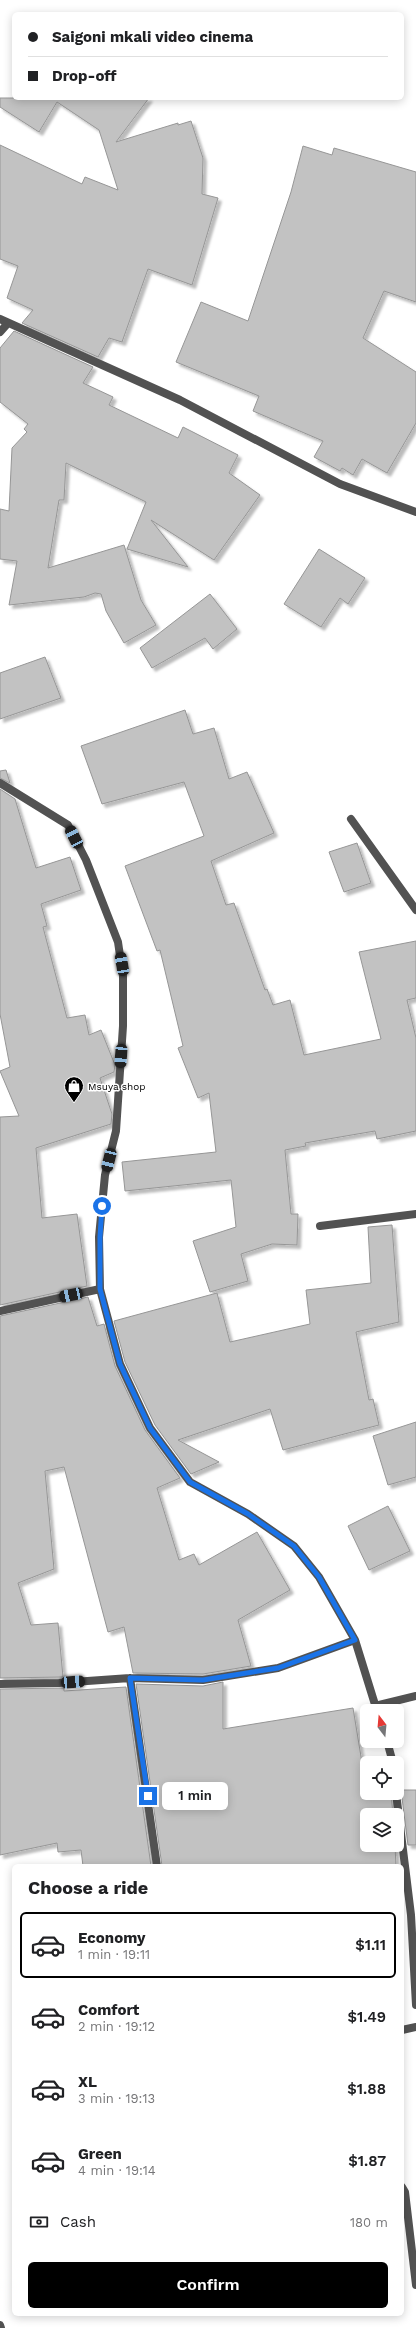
<!DOCTYPE html>
<meta charset="utf-8">
<style>
:root{--surface:#fff;--page:#f2f2f2;--text:#202124;--muted:#757577;--line:#e0e0e0;--accent:#000}
body{margin:0;font-family:"Work Sans",sans-serif;background:var(--page);color:var(--text);height:100vh;display:flex;flex-direction:column;font-size:15px;white-space:nowrap}
*{box-sizing:border-box;margin:0}
p{font-size:13px;color:var(--muted)}
.icon{flex:none;width:22px;height:22px;fill:none;stroke:currentColor;stroke-width:2;stroke-linecap:round;stroke-linejoin:round}
.map{position:relative;flex:1;overflow:hidden}
.sheet{position:absolute;left:12px;top:1864px;width:392px;height:452px;display:flex;flex-direction:column;background:var(--surface);border-radius:6px;box-shadow:0 2px 10px #0003}
.sheet>*{flex:none}
.hud{position:absolute;left:12px;top:12px;width:392px;height:88px;border-radius:6px;box-shadow:0 2px 10px #0003;display:grid;align-content:center;height:88px;padding:0 16px;background:var(--surface)}
.needle{width:26px;rotate:344deg}
.buttons{position:absolute;left:360px;top:1704px;display:grid;gap:8px}
.buttons a{display:grid;place-items:center;width:44px;height:44px;border-radius:6px;background:var(--surface);box-shadow:0 2px 10px #0003;font-size:20px}
.end{position:absolute;width:18px;height:18px;margin:-9px;border:5px solid #1a73e8;background:#fff;box-shadow:0 0 0 2px #fff}
.from{border-radius:50%}
.bubble{position:absolute;height:28px;border-radius:6px;background:var(--surface);box-shadow:0 2px 10px #0003;font-size:13px;font-weight:600;line-height:28px;text-align:center}
.car{position:absolute;width:12px;height:24px;margin:-12px -6px;border-radius:5px;box-shadow:0 0 3px 1px #0007;background:linear-gradient(#222 24%,#8ab4d8 0 40%,#222 0 76%,#8ab4d8 0 86%,#222 0)}
.hud b{display:flex;align-items:center;gap:14px;height:38px;font-size:15px}
.hud b+b{border-top:1px solid var(--line)}
.hud i{width:10px;height:10px;background:var(--text)}
ul{padding:0;list-style:none}
li{display:flex;align-items:center;gap:12px;height:66px;margin:0 8px 6px;padding:0 8px;border:2px solid transparent;border-radius:6px}
li div{flex:1}
li b{display:block;font-size:15px}
li em{font-style:normal;font-weight:600}
li.current{border-color:var(--accent)}
li>.icon{width:36px;height:36px;stroke-width:1.5}
h2{padding:0 16px;font-size:18px;line-height:48px}
.pay{display:flex;align-items:center;gap:10px;height:44px;padding:0 16px;font-size:15px}
.pay p{margin-inline-start:auto}
.action{display:flex;gap:8px;margin-top:auto;padding:8px 16px}
.action a{flex:1;height:46px;border-radius:6px;background:var(--accent);color:#fff;font-size:16px;font-weight:600;line-height:46px;text-align:center}
.map>svg:first-child{display:block}
</style>
<div class="map">
<svg width="416" height="2328" viewBox="0 0 416 2328">
<defs>
<filter id="shadow"><feDropShadow dx="3.5" dy="3.5" stdDeviation="1" flood-color="#0004"/></filter>
</defs>
<rect width="100%" height="100%" fill="#fff"/>
<path fill="#c2c2c2" stroke="#969696" filter="url(#shadow)" d="M0,98H149L116,142L178,123V125L191,121L203,158L202,194L218,198L192,285L148,269L122,342L109,338L98,357L22,323L33,310L7,298L18,266L0,259V145L82,184L85,177L118,190L99,130L57,102L39,132L0,107Z
M303,146L332,155L334,148L416,172V302L384,291L363,338L416,372V423L387,473L362,459L353,475L342,468L340,471L314,457L323,441L253,411L259,396L176,362L201,302L248,321L291,192Z
M14,331L93,367L83,383L113,397L109,405L178,438L183,427L238,455L229,473L260,495L214,560L151,520L188,567L127,549L146,502L66,463L64,500H59L48,568L124,545L141,600L156,625L124,643L106,611L101,594L95,593L84,597L9,605L17,561L0,559V509L9,511L12,448L27,432L24,429L28,424L0,402V348Z
M319,549L365,578L348,604L340,598L321,627L284,604Z
M210,594L237,629L213,649L205,638L152,668L140,648Z
M45,657L61,698L0,719V673Z
M185,710L193,734L214,728L229,779L247,772L274,833L211,861L226,905L234,903L265,990L267,989L273,1005L290,1000L304,1055L381,1039L359,952L416,941V998L407,1000L416,1038V1131L377,1139L375,1131L305,1143L306,1146L285,1150L291,1214H298L297,1245L272,1244L241,1254L248,1281L210,1292L193,1241L236,1227L231,1180L125,1191L122,1162L216,1152L209,1093L198,1098L178,1048L183,1046L160,950L157,951L125,866L204,836L184,782L102,804L81,746Z
M6,770L10,783L0,778V771Z
M0,789L15,799L36,868L70,857L81,890L41,904L47,926L43,927L67,1018L85,1015L89,1035L101,1030L115,1065L114,1072L100,1078L112,1114L111,1124L36,1148L42,1218L77,1214L87,1286L0,1305V1117L19,1116L0,1071L10,1067L0,1014Z
M357,843L371,883L344,892L329,852Z
M392,1225L399,1322L356,1332L369,1400L373,1399L379,1425L283,1450L270,1409L178,1440L219,1462L191,1474L155,1425L125,1362L114,1321L217,1293L230,1342L310,1324L306,1290L371,1283L368,1227Z
M88,1297L97,1326L104,1324L115,1366L145,1430L180,1478L157,1488L179,1560L194,1554L199,1565L257,1532L290,1590L238,1620L251,1666L203,1674L133,1673L124,1627L108,1632L64,1467L45,1471L54,1569L18,1583L31,1625L58,1623L63,1677L0,1678V1316Z
M416,1422V1477L388,1485L373,1436Z
M388,1506L410,1551L369,1570L348,1526Z
M223,1682V1729L353,1708L367,1793H391L393,1815H367V1845H397H395L396,1866H162L136,1684L203,1686Z
M126,1687L151,1866H83L81,1850L58,1852L57,1843L0,1855V1689L64,1688V1691Z
M401,1790H416V1845H408Z"/>
<g fill="none" stroke-linecap="round" stroke-linejoin="round">
<path stroke="#525252" stroke-width="8" d="M0,319L180,400L340,484L416,512
M0,332L8,323
M0,783L68,825L86,860L118,942L123,976V1026L116,1131L105,1175L99,1237L100,1289L120,1364L150,1428L190,1482L248,1514L294,1546L319,1577L355,1640L377,1711
M351,819L416,910
M320,1226L416,1214
M0,1311L100,1289
M130,1678L157,1866
M0,1684L59,1683L130,1678L203,1680L278,1668L355,1640
M375,1706L416,1696
M387,1741L393,1763
M396,1793L411,1915L416,2005
M402,2030L416,2027
M402,2187L405,2192L416,2285
M0,2325L1,2328"/>
</g>
<g fill="none" stroke-linecap="round" stroke-linejoin="round">
<path stroke="#1a73e8" stroke-width="5" d="M102,1206L100,1237V1289L120,1364L150,1428L190,1482L248,1514L294,1546L319,1577L355,1640L278,1668L203,1680L130,1678L148,1796"/>
</g>
<defs>
<symbol id="shop-pin" viewBox="-11 -11 22 30"><path d="M0 17L-7.5 6A9.5 9.5 0 1 1 7.5 6Z" fill="#000" stroke="#fff"/><path d="M-5-2.5h2.3a2.7 3.5 0 0 1 5.4 0H5L5.5 6h-11ZM-1.5-2.5h3a1.5 2.3 0 0 0-3 0Z" fill="#fff"/></symbol>
</defs>
<g fill-rule="evenodd">
<use href="#shop-pin" x="63" y="1075" width="22" height="30"/>
</g>
<g text-anchor="middle" stroke-width="3" stroke-linejoin="round" paint-order="stroke">
<g font-size="10" fill="#000" stroke="#fff" text-anchor="start">
<text x="88" y="1090">Msuya shop</text>
</g>
</g>
</svg>
<div class="buttons">
<a><svg class="needle" viewBox="-14 -14 28 28"><path d="M0-13l5 13h-10z" fill="#e53935"/><path d="M0 13l5-13h-10z" fill="#757577"/></svg></a>
<a><svg class="icon" aria-label="locate" viewBox="0 0 24 24"><circle cx="12" cy="12" r="6"/><path d="M12 2v4M12 18v4M2 12h4M18 12h4"/></svg></a>
<a><svg class="icon" aria-label="layers" viewBox="0 0 24 24"><path d="M12 4l9 5-9 5-9-5zM3 14l9 5 9-5"/></svg></a>
</div>
<i class="end from" style="left:102px;top:1206px"></i>
<i class="end" style="left:148px;top:1796px"></i>
<div class="bubble" style="left:162px;top:1782px;width:66px">1 min</div>
<i class="car" style="left:74px;top:837px;rotate:333deg"></i>
<i class="car" style="left:122px;top:964px;rotate:350deg"></i>
<i class="car" style="left:121px;top:1056px;rotate:184deg"></i>
<i class="car" style="left:109px;top:1160px;rotate:194deg"></i>
<i class="car" style="left:71px;top:1295px;rotate:258deg"></i>
<i class="car" style="left:73px;top:1682px;rotate:86deg"></i>
<div class="hud">
<b><i class="from"></i>Saigoni mkali video cinema</b>
<b><i></i>Drop-off</b>
</div>
<section class="sheet">
<h2>Choose a ride</h2>
<ul>
<li class="current"><svg class="icon" aria-label="car" viewBox="0 0 24 24"><path d="M5 17H2v-5l4-1 3-4h7l3 4 3 1v5h-3M9 17h6M6 11h13"/><circle cx="7" cy="17" r="2"/><circle cx="17" cy="17" r="2"/></svg><div><b>Economy</b><p>1 min · 19:11</p></div><em>$1.11</em></li>
<li><svg class="icon" aria-label="car" viewBox="0 0 24 24"><path d="M5 17H2v-5l4-1 3-4h7l3 4 3 1v5h-3M9 17h6M6 11h13"/><circle cx="7" cy="17" r="2"/><circle cx="17" cy="17" r="2"/></svg><div><b>Comfort</b><p>2 min · 19:12</p></div><em>$1.49</em></li>
<li><svg class="icon" aria-label="car" viewBox="0 0 24 24"><path d="M5 17H2v-5l4-1 3-4h7l3 4 3 1v5h-3M9 17h6M6 11h13"/><circle cx="7" cy="17" r="2"/><circle cx="17" cy="17" r="2"/></svg><div><b>XL</b><p>3 min · 19:13</p></div><em>$1.88</em></li>
<li><svg class="icon" aria-label="car" viewBox="0 0 24 24"><path d="M5 17H2v-5l4-1 3-4h7l3 4 3 1v5h-3M9 17h6M6 11h13"/><circle cx="7" cy="17" r="2"/><circle cx="17" cy="17" r="2"/></svg><div><b>Green</b><p>4 min · 19:14</p></div><em>$1.87</em></li>
</ul>
<div class="pay"><svg class="icon" aria-label="cash" viewBox="0 0 24 24"><path d="M3 7h18v10H3z"/><circle cx="12" cy="12" r="2"/></svg>Cash<p>180 m</p></div>
<div class="action"><a>Confirm</a></div>
</section>
</div>
